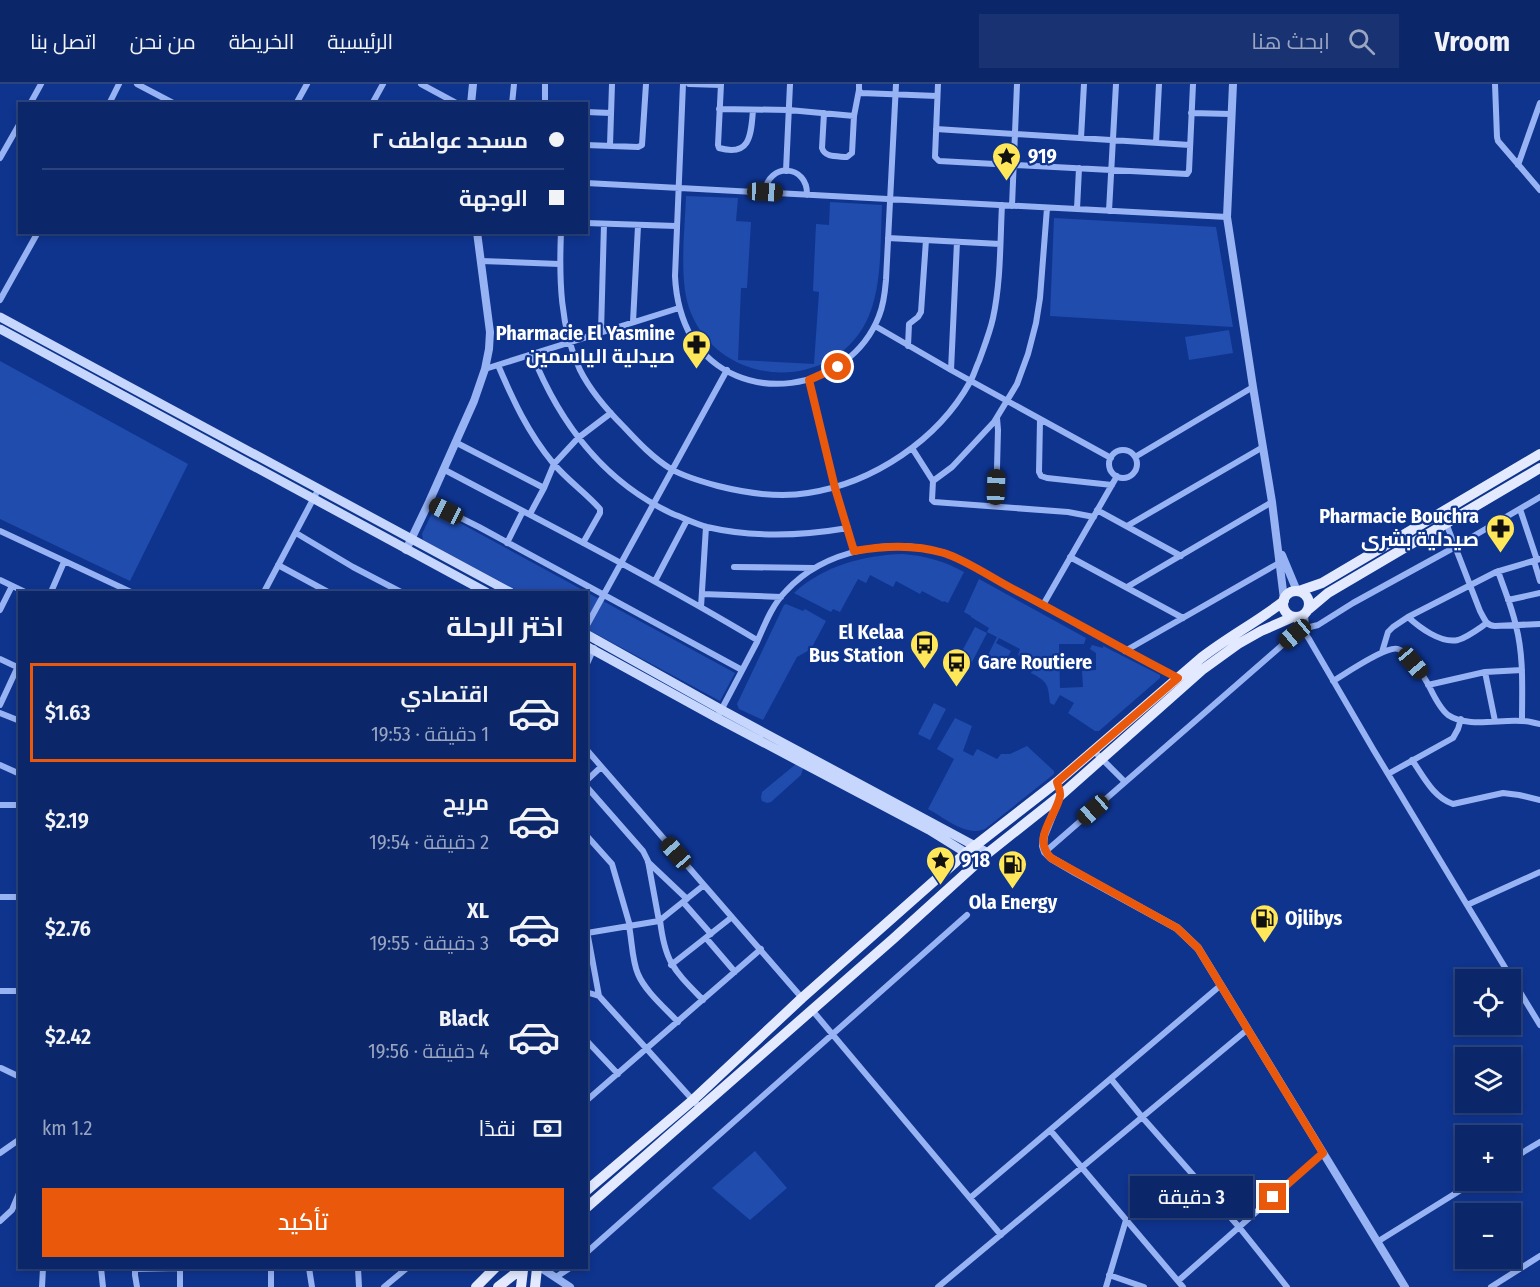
<!DOCTYPE html>
<html lang="ar">
<meta charset="utf-8">
<style>
:root{--surface:#0b276a;--page:#193372;--text:#f1f3f6;--muted:#9aa5c1;--line:#2b447e;--accent:#ea580c}
body{margin:0;font-family:"Fira Sans Condensed",Cairo,sans-serif;background:var(--page);color:var(--text);direction:rtl;height:100vh;display:flex;flex-direction:column;font-size:22px;white-space:nowrap}
*{box-sizing:border-box;margin:0}
p{font-size:20px;color:var(--muted)}
.icon{flex:none;width:33px;height:33px;fill:none;stroke:currentColor;stroke-width:2;stroke-linecap:round;stroke-linejoin:round}
.map{position:relative;flex:1;overflow:hidden;direction:ltr}
.side{position:absolute;left:18px;top:507px;width:570px;height:678px;display:flex;flex-direction:column;background:var(--surface);border-radius:0px;box-shadow:0 3px 9px #0003,0 0 0 2px var(--line);direction:rtl}
.side>*{flex:none}
.guide{position:absolute;left:18px;top:18px;width:570px;height:132px;border-radius:0px;box-shadow:0 3px 9px #0003,0 0 0 2px var(--line);direction:rtl;display:grid;align-content:center;height:132px;padding:0 24px;background:var(--surface)}
.fabs{position:absolute;left:1455px;top:885px;display:grid;gap:12px}
.fabs a{display:grid;place-items:center;width:66px;height:66px;border-radius:0px;background:var(--surface);box-shadow:0 3px 9px #0003,0 0 0 2px var(--line);font-size:30px}
.end{position:absolute;width:27px;height:27px;margin:-14px;border:8px solid #ea580c;background:#fff;box-shadow:0 0 0 3px #fff}
.from{border-radius:50%}
.bubble{position:absolute;height:42px;border-radius:0px;background:var(--surface);box-shadow:0 3px 9px #0003,0 0 0 2px var(--line);font-size:20px;font-weight:600;line-height:42px;text-align:center;direction:rtl}
.car{position:absolute;width:18px;height:36px;margin:-18px -9px;border-radius:8px;box-shadow:0 0 4px 2px #0007;background:linear-gradient(#222 24%,#8ab4d8 0 40%,#222 0 76%,#8ab4d8 0 86%,#222 0)}
.guide b{display:flex;align-items:center;gap:21px;height:57px;font-size:22px}
.guide b+b{border-top:2px solid var(--line)}
.guide i{width:15px;height:15px;background:var(--text)}
ul{padding:0;list-style:none}
li{display:flex;align-items:center;gap:18px;height:99px;margin:0 12px 9px;padding:0 12px;border:3px solid transparent;border-radius:0px}
li div{flex:1}
li b{display:block;font-size:22px}
li em{font-style:normal;font-weight:600}
li.on{border-color:var(--accent)}
li>.icon{width:54px;height:54px;stroke-width:1.5}
h2{padding:0 24px;font-size:27px;line-height:72px}
.pay{display:flex;align-items:center;gap:15px;height:66px;padding:0 24px;font-size:22px}
.pay p{margin-inline-start:auto}
.primary-button{display:flex;gap:12px;margin-top:auto;padding:12px 24px}
.primary-button a{flex:1;height:69px;border-radius:0px;background:var(--accent);color:#fff;font-size:24px;font-weight:600;line-height:69px;text-align:center}
header{display:flex;align-items:center;gap:36px;box-sizing:border-box;height:84px;padding:0 30px;background:var(--surface);border-bottom:2px solid var(--line)}
header strong{font-size:28px}
nav{display:flex;gap:33px;margin-inline-start:auto;font-size:21px}
.search{width:420px;height:54px;background:var(--page);display:flex;align-items:center;gap:15px;box-sizing:border-box;padding:0 21px;border-radius:0px;color:var(--muted);font-size:22px}
.map>svg:first-child{display:block}
</style>
<header>
<strong>Vroom</strong>
<div class="search"><svg class="icon" aria-label="search" viewBox="0 0 24 24"><circle cx="10" cy="10" r="6"/><path d="M15 15l6 6"/></svg>ابحث هنا</div>
<nav><a>الرئيسية</a><a>الخريطة</a><a>من نحن</a><a>اتصل بنا</a></nav>
</header>
<div class="map">
<svg width="1540" height="1203" viewBox="0 0 1540 1203">
<rect width="100%" height="100%" fill="#0f348e"/>
<path fill="#204cae" d="M686,112L738,114L736,137L751,138L747,204H741L738,276L814,280L819,208L813,207L816,140L829,141L830,118L882,121C880,157 883,205 866,238C829,310 721,303 691,229C678,199 685,146 686,112Z
M1054,134L1216,143L1233,243L1050,232Z
M1229,246L1233,269L1189,276L1185,253Z
M0,277L188,380L130,497L0,435Z
M433,427H438L735,589L720,617L587,545L586,508H520L423,456L422,450Z
M903,470C926,472 944,477 964,488L948,519L944,517L943,518L922,507L920,510L896,497L893,503L870,491L866,499L858,495L840,528L833,525L831,528L794,509C823,482 864,471 903,470Z
M979,495L1086,554L1084,560H1059L1060,604L1083,603L1082,587L1096,586V569L1090,565L1092,561L1103,564V562L1160,591V594L1099,647H1095L1068,629L1074,619L1060,611L1054,621L1050,619C1048,600 1048,598 1031,589L1035,581L1018,571L1020,565L999,554L996,559L1011,567L1003,582L987,573L997,553L987,548L989,544L971,533V532L964,528Z
M786,520L803,527L805,525L826,537L811,565L797,573L763,636L739,625L737,620L784,521Z
M975,543L987,549L972,578L962,573L963,570L961,569Z
M934,619L946,625L930,656L918,650Z
M955,634L972,642L963,667L973,672L977,665L997,675L1001,670H1010L1027,662L1054,687V690L985,745C966,753 945,734 928,725L954,675L937,665Z
M796,680L802,682L803,685L801,691L771,718L767,719L762,717L761,714L762,708Z
M755,1067L787,1104L750,1136L712,1104Z"/>
<g fill="none" stroke-linecap="round" stroke-linejoin="round">
<path stroke="#97b3f3" stroke-width="6" d="M137,0L175,20
M421,0L458,20
M683,0L675,192C676,214 681,235 692,254C738,326 849,309 879,232C884,220 885,208 886,196L896,0
M689,0L721,1
M721,0L718,61L719,64C751,73 751,50 753,26
M859,0V6L861,9L937,12
M938,0L935,73L939,77L1187,90L1189,87L1193,0
M1495,0L1497,53L1498,57L1540,106
M30,20L41,0
M109,20L119,0
M296,20L307,0
M372,20L383,0
M512,20L514,0
M545,20V0
M719,25L789,26L854,32L859,6
M586,28L611,29
M824,29L822,64C825,74 837,72 847,73L852,69L854,32
M1191,29L1231,30
M936,45L1190,61
M1081,54L1084,0
M1156,59L1159,0
M586,61L638,63L642,61L646,0
M610,61L612,0
M0,74L20,39
M1518,81L1540,19
M786,87L790,0
M586,99L1227,133
M765,108C768,78 808,80 807,111
M1012,122L1017,0
M1077,125L1079,84
M1109,127L1116,0
M586,139L676,142
M561,148C559,194 560,244 580,286C591,308 607,326 624,343C638,358 653,374 671,385C685,393 703,398 718,402C746,409 779,414 808,409C873,399 938,356 970,298C974,291 976,283 979,277C984,263 990,248 993,234C1001,197 1000,158 1002,121
M888,154L1000,160
M481,177L559,180
M0,216L38,148
M633,238L638,142
M875,242L951,286L1111,374
M601,248L604,140
M908,262L909,240L918,233L921,228L926,156
M532,270C560,340 604,398 673,430C684,434 696,440 707,443C754,454 801,452 848,444
M498,281C513,316 528,349 553,379C567,396 586,409 600,425V429L583,459
M485,285L679,224
M951,286L957,158
M809,296L835,404L854,467
M1040,336L1039,388L1041,392L1047,394L1112,401
M455,358L544,404
M912,364L933,397L932,416L934,418L1068,428L1094,433
M1109 380a14 14 0 1 1 28 0a14 14 0 1 1-28 0Z
M1135,373L1253,303
M443,385C549,441 655,495 757,556
M933,397L952,383L994,338L1017,300L1028,270L1036,239L1040,214L1047,124
M429,418L479,443L742,586
M996,422L998,346L997,334
M1520,425L1537,476
M1097,426L1181,472
M1440,428L1446,439L1480,527C1484,534 1486,542 1495,542L1540,540
M530,430L544,404L554,380L578,354L611,329
M1127,442L1263,363
M0,447L131,508
M296,449L353,483L401,508
M507,459L523,427
M1070,473L1183,534
M1534,477L1540,497
M278,481L328,508
M734,483L814,484
M1498,487C1504,505 1512,523 1516,542C1524,573 1522,605 1522,637
M0,496L25,508
M655,497L687,436
M1127,503L1272,418
M51,508L64,478
M264,508L318,406
M702,510L781,513
M1508,516L1540,509
M1043,521L1117,392
M701,523L706,443
M0,526L12,502
M1305,530L1306,546
M1294,533L1309,555L1373,665L1467,821L1540,788
M1408,533C1419,543 1441,560 1458,556C1468,553 1478,545 1487,539
M586,543L727,286
M1125,567L1279,479
M1382,568L1388,548L1393,543L1408,533L1496,488L1540,475
M0,575L17,583
M586,582L594,564
M1485,588L1495,637
M1333,597C1345,590 1387,561 1398,565C1408,568 1423,591 1428,600C1433,610 1439,624 1448,631C1467,644 1500,635 1522,637C1528,637 1534,639 1540,640
M1428,601L1485,588L1522,586
M0,621L20,578
M0,629L20,637
M717,634C730,609 744,583 757,558C765,540 772,521 786,507C824,466 893,452 946,470C968,477 996,496 1018,508C1071,536 1124,566 1178,594
M586,665L802,914
M1094,667L1125,698
M1412,676C1424,693 1433,713 1453,720L1503,709L1519,711L1540,716
M0,681L20,690
M1388,690L1453,654L1458,645L1461,635
M586,697L601,683
M586,702L643,767L648,777L659,837
M0,721H20
M586,751L612,780L630,842
M1045,768L1295,550L1302,545L1318,541L1353,519L1455,463L1540,413
M648,778L687,815
M0,813H20
M683,818L711,850
M1467,821L1540,941
M660,836C665,879 674,886 703,916
M629,842C632,856 632,877 638,890C645,907 665,924 678,938
M587,847L599,912
M587,849L659,837L704,801
M706,854L735,888
M671,881L732,833
M0,907H20
M586,908L599,912L700,1024
M812,926L1001,1151
M586,956L618,990
M1,984L20,993
M1111,995L1142,1033L1239,1143L1287,1203
M586,1017L761,865
M1050,1046L1183,1203
M0,1069L20,1055
M1510,1076L1540,1058
M970,1114L1221,901
M0,1137L12,1126L20,1107
M1377,1158L1477,1096
M586,1169L967,831
M101,1184L103,1203
M135,1184V1191L137,1203
M271,1184V1203
M309,1184L312,1203
M358,1184L359,1203
M135,1185L180,1184
M1109,1191L1144,1203
M556,1193L570,1184
M1178,1197L1323,1069
M42,1203L43,1184
M180,1203V1184
M384,1203L407,1184
M938,1203L1248,945
M1106,1203L1126,1136
M1491,1203L1540,1172"/>
<path stroke="#97b3f3" stroke-width="8" d="M1233,0L1227,133L1253,303L1272,418L1284,515
M471,20L473,0
M406,466L429,418L474,317L485,285L489,265L490,248L477,148
M1282,471L1297,507
M1060,712L1044,752L1043,762L1045,768L1051,774L1075,788L1177,844L1198,864L1405,1203
M541,1184L570,1203"/>
<path stroke="#c6d6fd" stroke-width="9" d="M0,233L510,508
M0,245L486,508
M586,550L722,626L988,769
M586,562L717,634L929,746L979,777"/>
<path stroke="#e3eaff" stroke-width="10" d="M1283 520a13 13 0 1 1 26 0a13 13 0 1 1-26 0Z
M1299,507L1322,499L1540,370
M1309,525L1328,509L1540,384
M586,1107L693,1016L802,914L967,768L1057,698L1201,574C1228,553 1257,538 1284,517
M586,1124L893,855L988,769L1061,711L1202,586L1238,560L1261,547L1293,533
M476,1203L495,1184
M498,1203L521,1185
M521,1203L523,1186
M535,1203L537,1184"/>
</g>
<g fill="none" stroke-linecap="round" stroke-linejoin="round">
<path stroke="#ea580c" stroke-width="8" d="M838,283L809,296L835,404L854,467C884,462 913,460 944,469C966,476 992,494 1013,505C1068,534 1122,565 1178,594L1057,698C1058,702 1061,708 1060,712C1056,733 1031,754 1051,774L1177,844L1198,864L1323,1069L1273,1113"/>
</g>
<defs>
<symbol id="sight-pin" viewBox="-11 -11 22 30"><path d="M0 17L-7.5 6A9.5 9.5 0 1 1 7.5 6Z" fill="#ffe759" stroke="#0f348e"/><path d="M0-6L1.8-2.2L6-1.7L2.9 1.2L3.7 5.4L0 3.3L-3.7 5.4L-2.9 1.2L-6-1.7L-1.8-2.2Z" fill="#111"/></symbol>
<symbol id="pharmacy-pin" viewBox="-11 -11 22 30"><path d="M0 17L-7.5 6A9.5 9.5 0 1 1 7.5 6Z" fill="#ffe759" stroke="#0f348e"/><path d="M-2-6h4v4h4v4h-4v4h-4v-4h-4v-4h4Z" fill="#111"/></symbol>
<symbol id="bus-pin" viewBox="-11 -11 22 30"><path d="M0 17L-7.5 6A9.5 9.5 0 1 1 7.5 6Z" fill="#ffe759" stroke="#0f348e"/><path d="M-5-6H5V4H4V6H2V4H-2V6H-4V4H-5ZM-3.5-4V0h7V-4ZM-3.5 1.2v1.5H-2V1.2ZM2 1.2v1.5H3.5V1.2Z" fill="#111"/></symbol>
<symbol id="fuel-pin" viewBox="-11 -11 22 30"><path d="M0 17L-7.5 6A9.5 9.5 0 1 1 7.5 6Z" fill="#ffe759" stroke="#0f348e"/><path d="M-5.5-6h7V0h2V4h1.3V-2.5L3-4.5l.8-.8L6-3V5H2.5V1h-1V6h-7ZM-4.2-4.7v3.2H.2V-4.7Z" fill="#111"/></symbol>
</defs>
<g fill-rule="evenodd">
<use href="#sight-pin" x="990" y="56" width="33" height="45"/>
<use href="#pharmacy-pin" x="680" y="244" width="33" height="45"/>
<use href="#pharmacy-pin" x="1484" y="428" width="33" height="45"/>
<use href="#bus-pin" x="908" y="544" width="33" height="45"/>
<use href="#bus-pin" x="940" y="562" width="33" height="45"/>
<use href="#sight-pin" x="924" y="760" width="33" height="45"/>
<use href="#fuel-pin" x="996" y="764" width="33" height="45"/>
<use href="#fuel-pin" x="1248" y="818" width="33" height="45"/>
</g>
<g text-anchor="middle" stroke-width="4.5" stroke-linejoin="round" paint-order="stroke">
<g font-size="20" font-weight="bold" fill="#fff" stroke="#0f348e" text-anchor="start">
<text x="1028" y="79">919</text>
<text x="675" y="256" text-anchor="end">Pharmacie El Yasmine<tspan x="675" dy="23">صيدلية الياسمين</tspan></text>
<text x="1479" y="439" text-anchor="end">Pharmacie Bouchra<tspan x="1479" dy="23">صيدلية بشرى</tspan></text>
<text x="904" y="555" text-anchor="end">El Kelaa<tspan x="904" dy="23">Bus Station</tspan></text>
<text x="978" y="585">Gare Routiere</text>
<text x="961" y="783">918</text>
<text x="1013" y="825" text-anchor="middle">Ola Energy</text>
<text x="1285" y="841">Ojlibys</text>
</g>
</g>
</svg>
<div class="fabs">
<a><svg class="icon" aria-label="locate" viewBox="0 0 24 24"><circle cx="12" cy="12" r="6"/><path d="M12 2v4M12 18v4M2 12h4M18 12h4"/></svg></a>
<a><svg class="icon" aria-label="layers" viewBox="0 0 24 24"><path d="M12 4l9 5-9 5-9-5zM3 14l9 5 9-5"/></svg></a>
<a>+</a>
<a>−</a>
</div>
<i class="end from" style="left:838px;top:283px"></i>
<i class="end" style="left:1273px;top:1113px"></i>
<div class="bubble" style="left:1130px;top:1092px;width:123px">3 دقيقة</div>
<i class="car" style="left:765px;top:108px;rotate:93deg"></i>
<i class="car" style="left:996px;top:403px;rotate:2deg"></i>
<i class="car" style="left:446px;top:427px;rotate:297deg"></i>
<i class="car" style="left:1295px;top:550px;rotate:230deg"></i>
<i class="car" style="left:1413px;top:579px;rotate:140deg"></i>
<i class="car" style="left:1093px;top:726px;rotate:229deg"></i>
<i class="car" style="left:676px;top:769px;rotate:319deg"></i>
<div class="guide">
<b><i class="from"></i>مسجد عواطف ٢</b>
<b><i></i>الوجهة</b>
</div>
<section class="side">
<h2>اختر الرحلة</h2>
<ul>
<li class="on"><svg class="icon" aria-label="car" viewBox="0 0 24 24"><path d="M5 17H2v-5l4-1 3-4h7l3 4 3 1v5h-3M9 17h6M6 11h13"/><circle cx="7" cy="17" r="2"/><circle cx="17" cy="17" r="2"/></svg><div><b>اقتصادي</b><p>1 دقيقة · 19:53</p></div><em>$1.63</em></li>
<li><svg class="icon" aria-label="car" viewBox="0 0 24 24"><path d="M5 17H2v-5l4-1 3-4h7l3 4 3 1v5h-3M9 17h6M6 11h13"/><circle cx="7" cy="17" r="2"/><circle cx="17" cy="17" r="2"/></svg><div><b>مريح</b><p>2 دقيقة · 19:54</p></div><em>$2.19</em></li>
<li><svg class="icon" aria-label="car" viewBox="0 0 24 24"><path d="M5 17H2v-5l4-1 3-4h7l3 4 3 1v5h-3M9 17h6M6 11h13"/><circle cx="7" cy="17" r="2"/><circle cx="17" cy="17" r="2"/></svg><div><b>XL</b><p>3 دقيقة · 19:55</p></div><em>$2.76</em></li>
<li><svg class="icon" aria-label="car" viewBox="0 0 24 24"><path d="M5 17H2v-5l4-1 3-4h7l3 4 3 1v5h-3M9 17h6M6 11h13"/><circle cx="7" cy="17" r="2"/><circle cx="17" cy="17" r="2"/></svg><div><b>Black</b><p>4 دقيقة · 19:56</p></div><em>$2.42</em></li>
</ul>
<div class="pay"><svg class="icon" aria-label="cash" viewBox="0 0 24 24"><path d="M3 7h18v10H3z"/><circle cx="12" cy="12" r="2"/></svg>نقدًا<p>1.2 km</p></div>
<div class="primary-button"><a>تأكيد</a></div>
</section>
</div>
